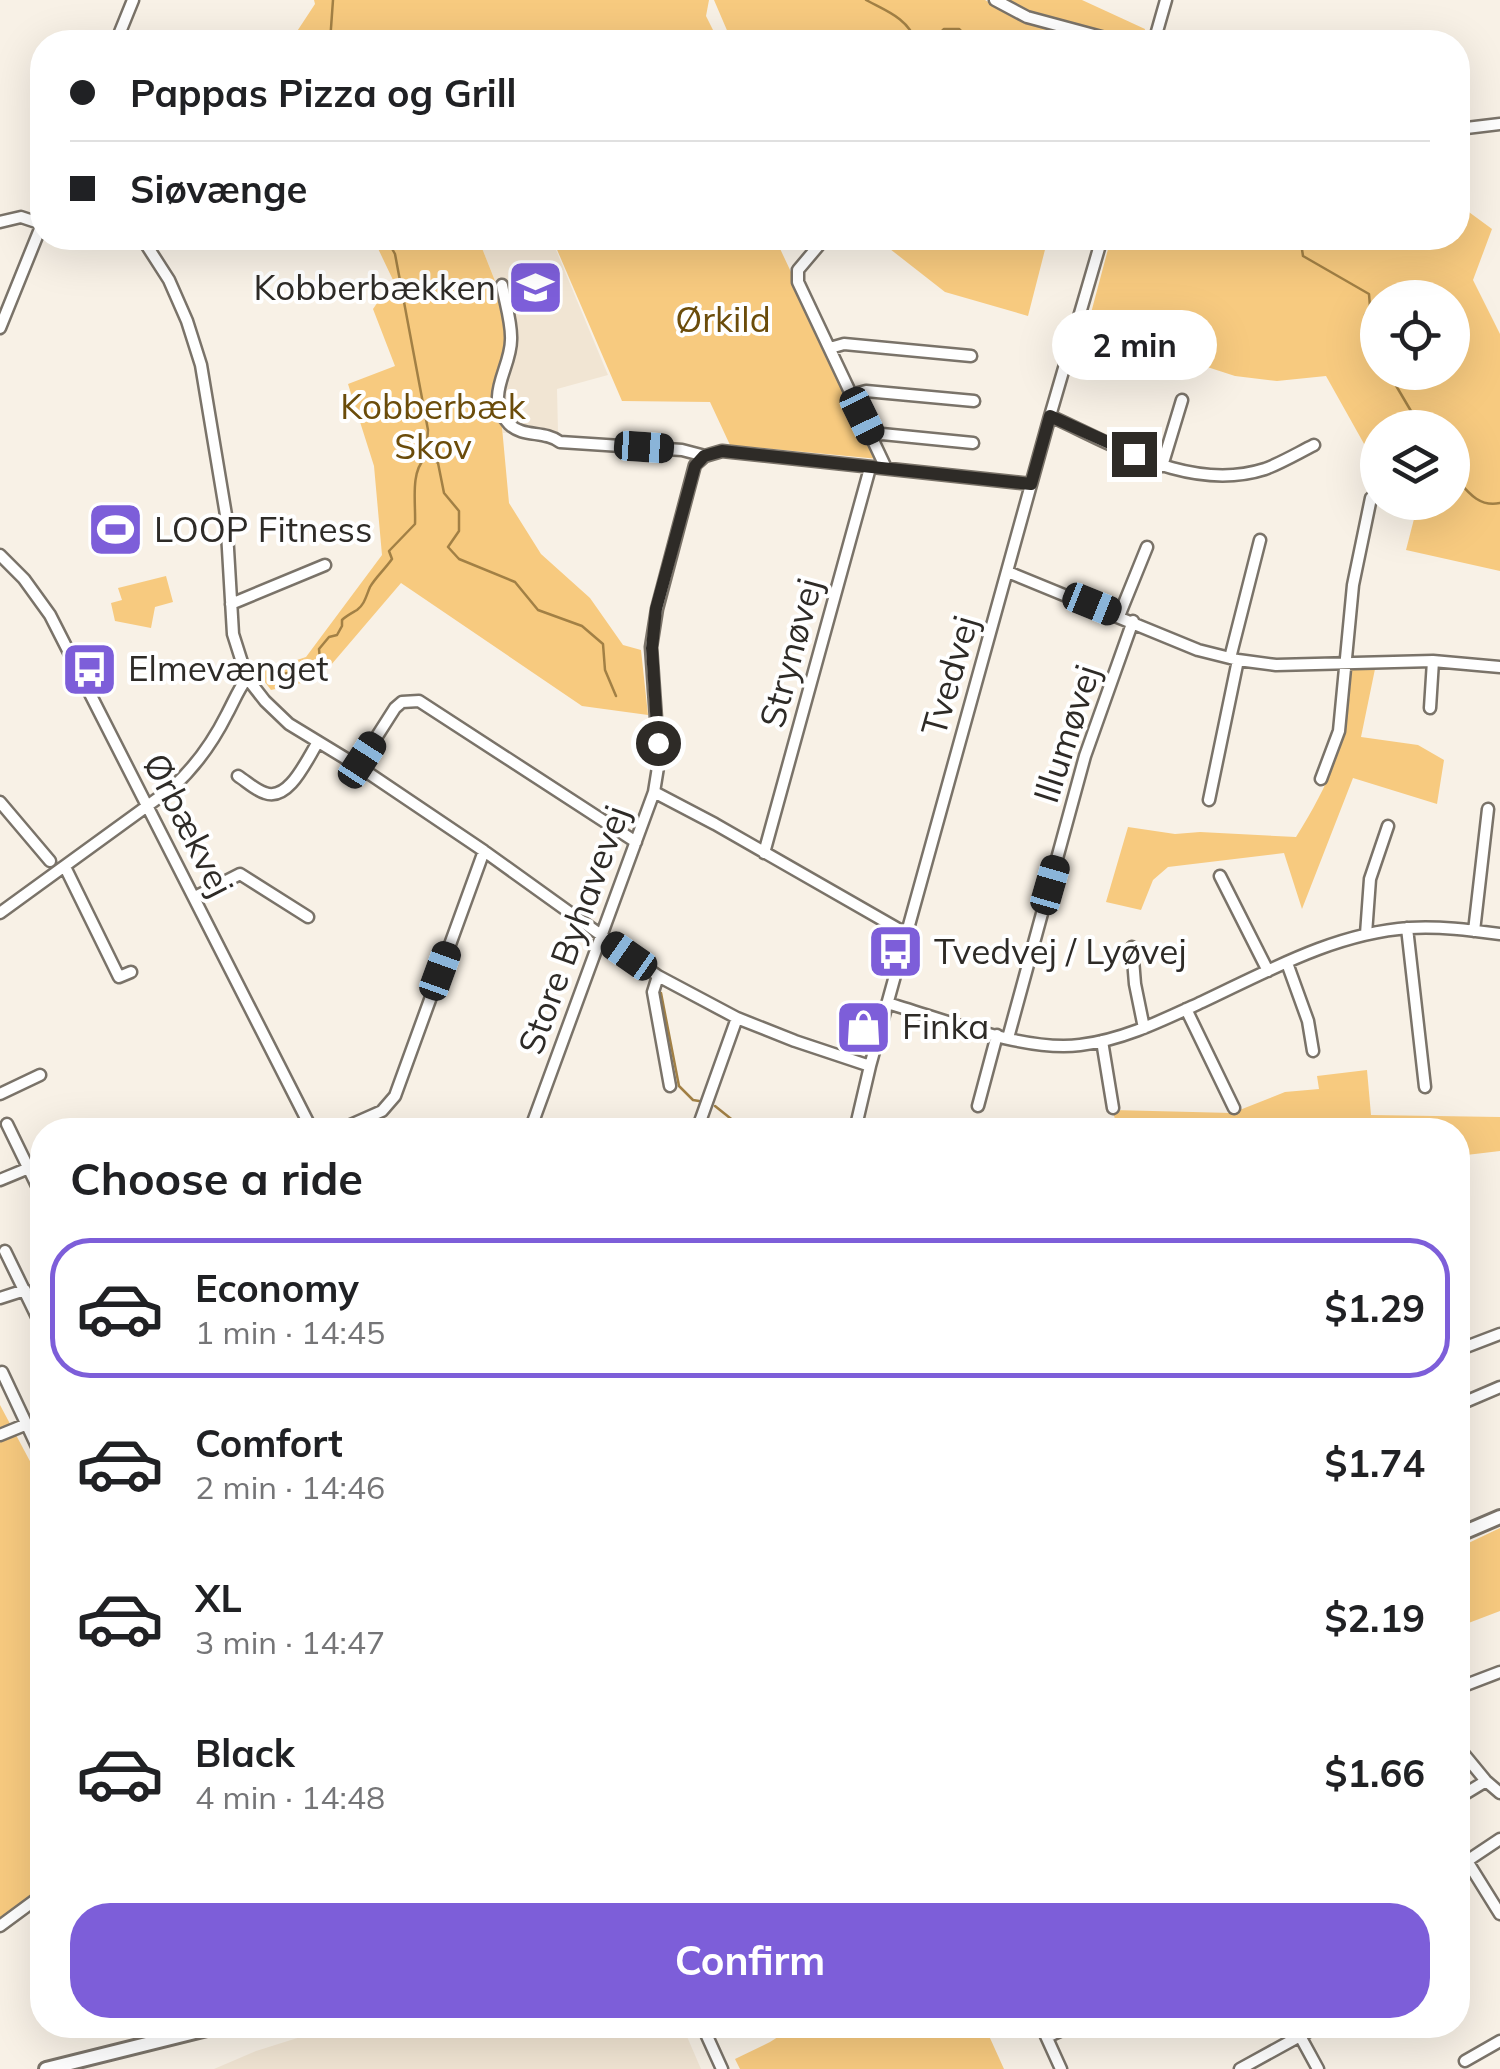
<!DOCTYPE html>
<meta charset="utf-8">
<style>
:root{--surface:#fff;--page:#f6f6f6;--text:#202124;--muted:#757577;--line:#e0e0e0;--accent:#7d5ed9}
body{margin:0;font-family:Mulish,sans-serif;background:var(--page);color:var(--text);height:100vh;display:flex;flex-direction:column;font-size:38px;white-space:nowrap}
*{box-sizing:border-box;margin:0}
p{font-size:32px;color:var(--muted)}
.icon{flex:none;width:55px;height:55px;fill:none;stroke:currentColor;stroke-width:2;stroke-linecap:round;stroke-linejoin:round}
.map{position:relative;flex:1;overflow:hidden}
.sheet{position:absolute;left:30px;top:1118px;width:1440px;height:920px;display:flex;flex-direction:column;background:var(--surface);border-radius:40px;box-shadow:0 10px 40px #0002}
.sheet>*{flex:none}
.top-card{position:absolute;left:30px;top:30px;width:1440px;height:220px;border-radius:40px;box-shadow:0 10px 40px #0002;display:grid;align-content:center;height:220px;padding:0 40px;background:var(--surface)}
.fabs{position:absolute;left:1360px;top:280px;display:grid;gap:20px}
.fabs a{display:grid;place-items:center;width:110px;height:110px;border-radius:50%;background:var(--surface);box-shadow:0 10px 40px #0002;font-size:50px}
.end{position:absolute;width:45px;height:45px;margin:-22px;border:12px solid #2e2b27;background:#fff;box-shadow:0 0 0 5px #fff}
.from{border-radius:50%}
.bubble{position:absolute;height:70px;border-radius:35px;background:var(--surface);box-shadow:0 10px 40px #0002;font-size:32px;font-weight:700;line-height:70px;text-align:center}
.car{position:absolute;width:30px;height:60px;margin:-30px -15px;border-radius:12px;box-shadow:0 0 8px 2px #0007;background:linear-gradient(#222 24%,#8ab4d8 0 40%,#222 0 76%,#8ab4d8 0 86%,#222 0)}
.top-card b{display:flex;align-items:center;gap:35px;height:95px;font-size:38px}
.top-card b+b{border-top:2px solid var(--line)}
.top-card i{width:25px;height:25px;background:var(--text)}
ul{padding:0;list-style:none}
li{display:flex;align-items:center;gap:30px;height:140px;margin:0 20px 15px;padding:0 20px;border:5px solid transparent;border-radius:40px}
li div{flex:1}
li b{display:block;font-size:38px}
li em{font-style:normal;font-weight:700}
li.active{border-color:var(--accent)}
li>.icon{width:90px;height:90px;stroke-width:1.5}
h2{padding:0 40px;font-size:45px;line-height:120px}
.action{display:flex;gap:20px;margin-top:auto;padding:20px 40px}
.action a{flex:1;height:115px;border-radius:40px;background:var(--accent);color:#fff;font-size:40px;font-weight:700;line-height:115px;text-align:center}
.map>svg:first-child{display:block}
</style>
<div class="map">
<svg width="1500" height="2069" viewBox="0 0 1500 2069">
<rect width="100%" height="100%" fill="#f8f1e6"/>
<path fill="#f1e5d3" d="M478,238H551L608,375L557,389L558,432L503,433L497,393L518,339Z
M339,2025H682L701,2069H214L256,2051Z"/>
<path fill="#f7ca7f" fill-rule="evenodd" d="M314,0H709L706,16L714,32L702,42H290L315,4Z
M714,0H985L1007,13L1106,42H732Z
M1005,0H1082L1145,29L1143,42C1106,42 1037,18 1005,0Z
M1458,204L1492,229L1473,280L1500,334V571L1406,550L1414,519L1402,503L1452,502V428H1378L1377,467L1326,376L1277,381L1235,376L1087,328L1111,238H1458ZM1378,298H1452V372H1378Z
M373,238H478L518,339L499,395L509,503L541,554L590,598L623,645L641,650L648,715L582,706L401,583L325,672L310,681L271,690L258,673L306,657L382,555L374,466L348,384L395,366L373,309L393,280Z
M552,238H775L879,459L730,445L710,402L622,401Z
M881,238H1048L1028,316L945,292L890,249Z
M166,576L173,602L155,607L151,628L115,621L111,603L122,600L118,588Z
M1375,669L1361,737L1418,745L1444,760L1437,804L1353,778L1302,909L1284,853L1168,867L1153,880L1141,910L1106,902L1128,827L1175,834L1200,832L1296,837C1332,779 1349,739 1351,670Z
M1367,1070L1371,1115L1500,1117V1151L1458,1156V1130L1253,1126L1252,1130H1117L1113,1110L1232,1113L1285,1092L1319,1089L1317,1076Z
M0,1405L40,1480H42V1643C29,1656 33,1667 42,1682V1886L13,1913L0,1921Z
M1500,1528V1611L1458,1627V1548Z
M797,2025H960L966,2036L985,2027L1004,2069H740L735,2059L770,2042Z"/>
<g fill="none" stroke-linecap="round" stroke-linejoin="round">
<path stroke="#a28045" stroke-width="2.5" d="M866,0C886,11 908,18 916,42
M330,42L333,0
M939,42L941,32L944,29H959L972,42
M386,238L395,254L428,430L426,456
M1286,238L1301,243L1303,256L1369,294L1370,307L1365,315L1378,355
M1388,372L1421,428
M426,457L438,463L444,493L459,511V531L448,547L459,559L515,582L538,610L582,626L603,644L605,670L616,696
M1452,474C1466,489 1477,508 1500,503
M268,678L311,667L320,661L319,649L329,637L337,635L342,626V620C346,616 352,613 357,610C365,604 366,596 370,587C375,578 385,569 392,559L389,551L415,524C416,503 410,473 425,458
M661,993L679,1086L693,1100L699,1101
M715,1106L745,1130"/>
<defs>
<path id="minor" d="M995,0L1027,17L1120,42
M116,42L133,0
M1154,42L1166,0
M1458,129L1500,124
M0,222L21,217L42,224
M142,238L169,280L187,321L201,365L226,515L233,634L247,678L265,701L289,724L358,766L484,851L658,976L737,1018L795,1041L870,1066
M825,238L798,270V282L886,468
M502,285C505,302 512,323 511,340C511,369 483,397 509,424C523,438 544,430 560,442L682,450L705,456L722,451L1031,484
M0,328L42,224
M830,348L844,344L971,356
M851,395L866,391L974,401
M1050,416C1115,445 1190,493 1265,469C1281,463 1298,453 1314,445
M872,437L882,434L973,443
M1162,466L1182,400
M0,555L24,579L50,615L312,1130
M1008,572L1198,650L1238,660L1276,665L1433,661L1500,667
M231,604L325,565
M1119,616L1147,547
M1230,658L1260,540
M1430,708L1433,661
M358,766L395,708L402,702L419,701L636,842
M238,776C246,781 255,790 265,793C289,802 307,759 318,742
M1321,779L1339,731L1353,585L1371,498
M654,792L715,824L907,934
M1209,800L1238,660
M0,802L50,861
M764,853L870,468
M65,867L119,977L131,972
M1220,876L1268,971
M195,897L240,874L308,917
M0,913L172,788C195,767 213,742 227,714C234,701 238,690 247,678
M1407,928L1425,1087
M1474,931L1488,809
M1366,934L1370,879L1388,826
M1132,947L1135,984L1144,1028
M1287,963L1308,1021L1313,1051
M658,976L653,992L670,1086
M887,1003C943,1019 1023,1052 1080,1045C1123,1040 1163,1020 1202,1002C1268,971 1335,933 1409,928C1439,926 1470,930 1500,934
M1186,1009L1234,1108
M1008,1038L1085,756L1133,621
M1102,1041L1113,1108
M0,1094L40,1075
M978,1106L997,1035
M7,1124L42,1196
M339,1130L382,1111L395,1096L484,851
M530,1130L654,792L659,761L651,647L657,609L695,465L705,456
M697,1130L737,1018
M855,1130L870,1066L1050,416L1102,238
M0,1180L29,1168
M5,1251L42,1327
M0,1298L25,1290
M1458,1350L1500,1334
M2,1372L42,1457
M1458,1405L1500,1387
M0,1435L27,1424
M1458,1688L1500,1672
M1458,1747L1486,1781L1500,1793
M1458,1798L1486,1781
M1467,1861L1500,1914
M1458,1867L1500,1839
M0,1926L42,1895
M702,2025L722,2069
M1041,2025L1061,2069
M1294,2025L1318,2069
M1047,2037L1073,2025
M1465,2061L1500,2041
M1240,2069L1320,2025"/>
<path id="major" d="M1458,1535L1500,1517
M46,2069L223,2025"/>
</defs>
<use href="#minor" stroke="#7a7369" stroke-width="15"/>
<use href="#major" stroke="#7a7369" stroke-width="18"/>
<use href="#minor" stroke="#fff" stroke-width="10"/>
<use href="#major" stroke="#fff" stroke-width="12"/>
</g>
<g fill="none" stroke-linecap="round" stroke-linejoin="round">
<path stroke="#2e2b27" stroke-width="12" d="M658,743L652,648L656,609L695,466L704,456L722,451L1031,484L1050,416L1134,454"/>
</g>
<defs>
<symbol id="school-square" viewBox="-11 -11 22 22"><rect x="-9" y="-9" width="18" height="18" rx="4" fill="#7d5ed9" stroke="#fff"/><path d="M0-5L7-2L0 1L-7-2ZM-4 1L0 2.5L4 1V4Q0 6-4 4Z" fill="#fff"/></symbol>
<symbol id="stadium-square" viewBox="-11 -11 22 22"><rect x="-9" y="-9" width="18" height="18" rx="4" fill="#7d5ed9" stroke="#fff"/><path d="M0-5a6.5 5 0 1 0 0 10a6.5 5 0 1 0 0-10ZM-3.5-1.8h7v3.6h-7Z" fill="#fff"/></symbol>
<symbol id="bus-square" viewBox="-11 -11 22 22"><rect x="-9" y="-9" width="18" height="18" rx="4" fill="#7d5ed9" stroke="#fff"/><path d="M-5-6H5V4H4V6H2V4H-2V6H-4V4H-5ZM-3.5-4V0h7V-4ZM-3.5 1.2v1.5H-2V1.2ZM2 1.2v1.5H3.5V1.2Z" fill="#fff"/></symbol>
<symbol id="shop-square" viewBox="-11 -11 22 22"><rect x="-9" y="-9" width="18" height="18" rx="4" fill="#7d5ed9" stroke="#fff"/><path d="M-5-2.5h2.3a2.7 3.5 0 0 1 5.4 0H5L5.5 6h-11ZM-1.5-2.5h3a1.5 2.3 0 0 0-3 0Z" fill="#fff"/></symbol>
</defs>
<g fill-rule="evenodd">
<use href="#school-square" x="504" y="256" width="63" height="63"/>
<use href="#stadium-square" x="84" y="498" width="63" height="63"/>
<use href="#bus-square" x="58" y="638" width="63" height="63"/>
<use href="#bus-square" x="864" y="920" width="63" height="63"/>
<use href="#shop-square" x="832" y="996" width="63" height="63"/>
</g>
<g text-anchor="middle" stroke-width="8" stroke-linejoin="round" paint-order="stroke">
<g font-size="35" fill="#2e2b27" stroke="#fff" text-anchor="start">
<text x="496" y="300" text-anchor="end">Kobberbækken</text>
<text x="154" y="542">LOOP Fitness</text>
<text x="128" y="681">Elmevænget</text>
<text x="934" y="964">Tvedvej / Lyøvej</text>
<text x="902" y="1039">Finka</text>
</g>
<g font-size="35" fill="#6b4c0a" stroke="#fff">
<text x="723" y="332">Ørkild</text>
<text x="433" y="419">Kobberbæk<tspan x="433" dy="40">Skov</tspan></text>
</g>
<g font-size="35" fill="#2e2b27" stroke="#fff">
<text transform="translate(791 653) rotate(-75)" y="12">Strynøvej</text>
<text transform="translate(950 676) rotate(-74)" y="12">Tvedvej</text>
<text transform="translate(1067 734) rotate(-72)" y="12">Illumøvej</text>
<text transform="translate(188 825) rotate(63)" y="12">Ørbækvej</text>
<text transform="translate(574 930) rotate(-70)" y="12">Store Byhavevej</text>
</g>
</g>
</svg>
<div class="fabs">
<a><svg class="icon" aria-label="locate" viewBox="0 0 24 24"><circle cx="12" cy="12" r="6"/><path d="M12 2v4M12 18v4M2 12h4M18 12h4"/></svg></a>
<a><svg class="icon" aria-label="layers" viewBox="0 0 24 24"><path d="M12 4l9 5-9 5-9-5zM3 14l9 5 9-5"/></svg></a>
</div>
<i class="end from" style="left:658px;top:743px"></i>
<i class="end" style="left:1134px;top:454px"></i>
<div class="bubble" style="left:1052px;top:310px;width:165px">2 min</div>
<i class="car" style="left:862px;top:416px;rotate:154deg"></i>
<i class="car" style="left:644px;top:447px;rotate:94deg"></i>
<i class="car" style="left:1092px;top:604px;rotate:112deg"></i>
<i class="car" style="left:362px;top:760px;rotate:33deg"></i>
<i class="car" style="left:1050px;top:885px;rotate:16deg"></i>
<i class="car" style="left:629px;top:956px;rotate:305deg"></i>
<i class="car" style="left:440px;top:971px;rotate:20deg"></i>
<div class="top-card">
<b><i class="from"></i>Pappas Pizza og Grill</b>
<b><i></i>Siøvænge</b>
</div>
<section class="sheet">
<h2>Choose a ride</h2>
<ul>
<li class="active"><svg class="icon" aria-label="car" viewBox="0 0 24 24"><path d="M5 17H2v-5l4-1 3-4h7l3 4 3 1v5h-3M9 17h6M6 11h13"/><circle cx="7" cy="17" r="2"/><circle cx="17" cy="17" r="2"/></svg><div><b>Economy</b><p>1 min · 14:45</p></div><em>$1.29</em></li>
<li><svg class="icon" aria-label="car" viewBox="0 0 24 24"><path d="M5 17H2v-5l4-1 3-4h7l3 4 3 1v5h-3M9 17h6M6 11h13"/><circle cx="7" cy="17" r="2"/><circle cx="17" cy="17" r="2"/></svg><div><b>Comfort</b><p>2 min · 14:46</p></div><em>$1.74</em></li>
<li><svg class="icon" aria-label="car" viewBox="0 0 24 24"><path d="M5 17H2v-5l4-1 3-4h7l3 4 3 1v5h-3M9 17h6M6 11h13"/><circle cx="7" cy="17" r="2"/><circle cx="17" cy="17" r="2"/></svg><div><b>XL</b><p>3 min · 14:47</p></div><em>$2.19</em></li>
<li><svg class="icon" aria-label="car" viewBox="0 0 24 24"><path d="M5 17H2v-5l4-1 3-4h7l3 4 3 1v5h-3M9 17h6M6 11h13"/><circle cx="7" cy="17" r="2"/><circle cx="17" cy="17" r="2"/></svg><div><b>Black</b><p>4 min · 14:48</p></div><em>$1.66</em></li>
</ul>
<div class="action"><a>Confirm</a></div>
</section>
</div>
